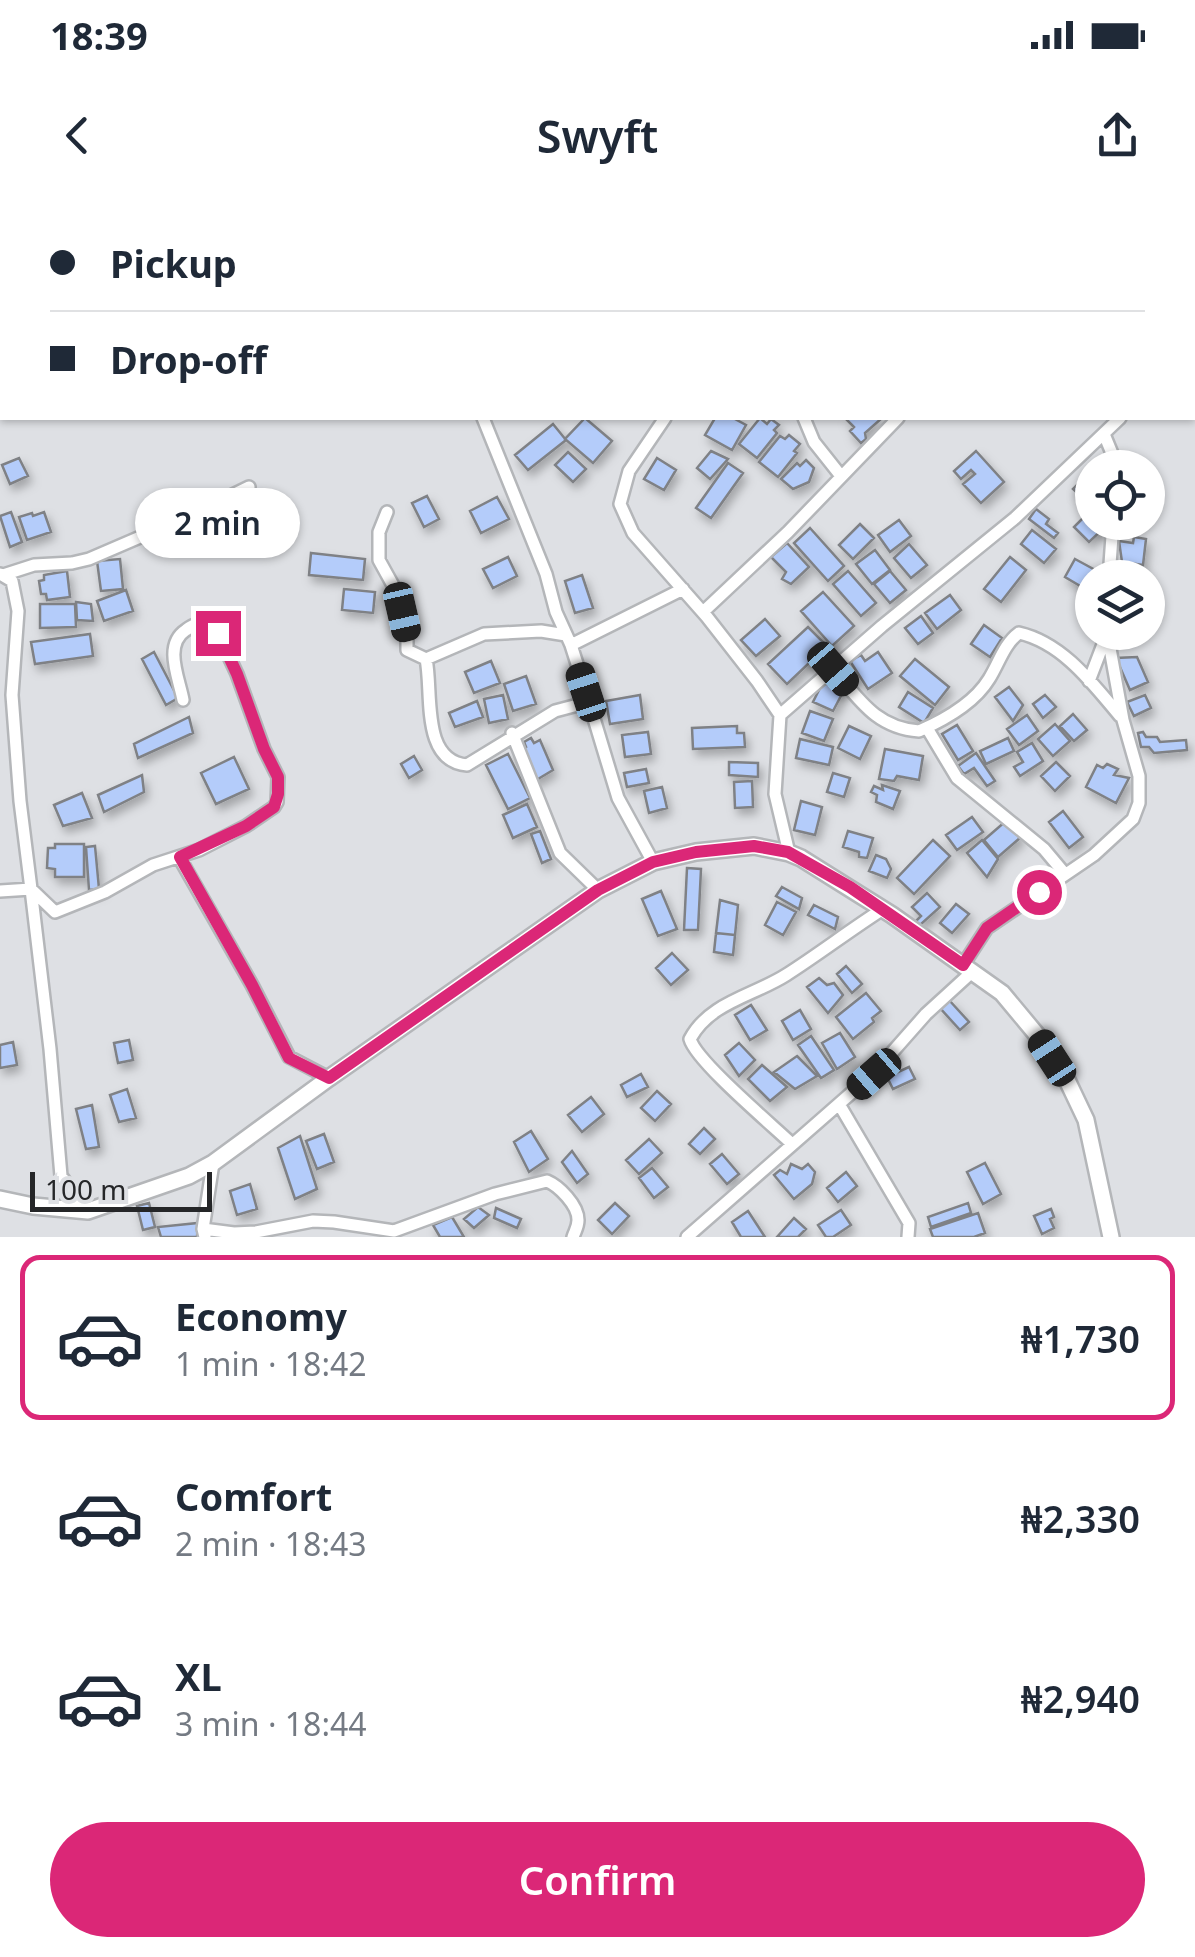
<!DOCTYPE html>
<meta charset="utf-8">
<style>
:root{--surface:#fff;--page:#f6f6f7;--text:#1f2937;--muted:#747a83;--line:#e0e1e3;--accent:#db2777}
body{margin:0;font-family:"Noto Sans",sans-serif;background:var(--page);color:var(--text);height:100vh;display:flex;flex-direction:column;font-size:38px;white-space:nowrap}
*{box-sizing:border-box;margin:0}
p{font-size:32px;color:var(--muted)}
.icon{flex:none;width:55px;height:55px;fill:none;stroke:currentColor;stroke-width:2;stroke-linecap:round;stroke-linejoin:round}
.map{position:relative;height:1037px;overflow:hidden}
.drawer{display:flex;flex-direction:column;background:var(--surface);flex:1}
.drawer>*{flex:none}
.guide{position:absolute;left:0px;top:0px;width:1195px;height:220px;box-shadow:0 2px 8px #0004;display:grid;align-content:center;height:220px;padding:0 50px;background:var(--surface)}
.controls{position:absolute;left:1075px;top:250px;display:grid;gap:20px}
.controls a{display:grid;place-items:center;width:90px;height:90px;border-radius:50%;background:var(--surface);box-shadow:0 2px 8px #0004;font-size:50px}
.scale{position:absolute;left:30px;bottom:25px;width:182px;box-sizing:border-box;padding-left:10px;border:5px solid #252628;border-top:0;font-size:28px;line-height:35px;white-space:nowrap;color:#252628;-webkit-text-stroke:8px #dee0e4;paint-order:stroke}
.end{position:absolute;width:45px;height:45px;margin:-22px;border:12px solid #db2777;background:#fff;box-shadow:0 0 0 5px #fff}
.from{border-radius:50%}
.bubble{position:absolute;height:70px;border-radius:35px;background:var(--surface);box-shadow:0 2px 8px #0004;font-size:32px;font-weight:600;line-height:70px;text-align:center}
.car{position:absolute;width:30px;height:60px;margin:-30px -15px;border-radius:12px;box-shadow:0 0 8px 2px #0007;background:linear-gradient(#222 24%,#8ab4d8 0 40%,#222 0 76%,#8ab4d8 0 86%,#222 0)}
.guide b{display:flex;align-items:center;gap:35px;height:95px;font-size:38px}
.guide b+b{border-top:2px solid var(--line)}
.guide i{width:25px;height:25px;background:var(--text)}
ul{padding:18px 0 0;list-style:none}
li{display:flex;align-items:center;gap:30px;height:165px;margin:0 20px 15px;padding:0 30px;border:5px solid transparent;border-radius:20px}
li div{flex:1}
li b{display:block;font-size:38px}
li em{font-style:normal;font-weight:600}
li.on{border-color:var(--accent)}
li>.icon{width:90px;height:90px;stroke-width:1.5}
.cta{display:flex;gap:20px;margin-top:auto;padding:20px 50px}
.cta a{flex:1;height:115px;border-radius:60px;background:var(--accent);color:#fff;font-size:40px;font-weight:600;line-height:115px;text-align:center}
.status{display:flex;justify-content:space-between;align-items:center;height:70px;padding:0 50px;background:var(--surface);direction:ltr}
.status svg{height:28px;fill:currentColor}
header{display:flex;justify-content:space-between;align-items:center;height:130px;padding:0 50px;background:var(--surface);font-size:45px;font-weight:600}
.map>svg:first-child{display:block}
</style>
<div class="status"><b>18:39</b><svg viewBox="0 0 49 12"><path d="M0 12V9h3v3zM5 12V6h3v6zM10 12V3h3v9zM15 12V0h3v12zM26 1h20v11H26zM47 4h2v5h-2z"/></svg></div>
<header><svg class="icon" aria-label="back" viewBox="0 0 24 24"><path d="M15 5l-7 7 7 7"/></svg>Swyft<svg class="icon" aria-label="share" viewBox="0 0 24 24"><path d="M12 15V3M7 8l5-5 5 5M5 13v7h14v-7"/></svg></header>
<div class="map">
<svg width="1195" height="1037" viewBox="0 0 1195 1037">
<defs>
<filter id="shadow"><feDropShadow dx="3.5" dy="6" stdDeviation="5" flood-color="#0004"/></filter>
</defs>
<rect width="100%" height="100%" fill="#dee0e4"/>
<path fill="#b4ccfa" stroke="#7f8185" stroke-width="2.5" filter="url(#shadow)" d="M585,218L612,241L593,263L565,239Z
M715,218H733L746,225L732,250L705,235Z
M760,218L767,224L771,219L779,225L774,230L777,233L757,258L739,244Z
M845,218H882L865,233L866,239L861,243L850,231L854,227Z
M553,224L566,240L528,270L515,255Z
M789,235L800,244L794,251L797,253L778,277L759,262L780,236L785,239Z
M711,251L728,259L710,279L697,268Z
M976,251L1004,282L981,303L963,284L975,274L971,270L961,279L954,271Z
M568,252L586,269L573,282L555,265Z
M19,258L28,276L10,284L2,265Z
M657,258L676,270L664,290L644,279Z
M806,260L814,268L809,282L793,289L781,279L797,263L800,266Z
M728,263L743,273L711,318L696,308Z
M1090,272L1092,274V292L1085,300L1073,289Z
M427,296L439,319L424,327L412,303Z
M497,297L509,319L481,333L470,311Z
M1036,309L1049,319L1046,324L1058,333L1054,338L1029,319Z
M11,312L22,342L10,347L0,316Z
M44,312L51,332L27,340L19,317L32,313L33,316Z
M1089,312L1092,316V322H1099L1104,328L1089,342L1074,327Z
M899,320L911,336L890,352L878,335Z
M860,324L874,338L853,359L839,345Z
M810,328L844,366L828,381L794,343Z
M1032,330L1056,349L1044,363L1021,344Z
M1134,337L1146,339L1143,365L1122,362L1119,341L1133,343Z
M787,343L809,367L791,384L782,379L786,372L771,357Z
M909,344L927,365L911,378L894,358Z
M875,350L890,370L872,384L856,364Z
M311,353L365,359L363,380L309,375Z
M508,357L517,376L493,388L483,369Z
M1010,357L1026,370L1001,402L984,389Z
M120,359L123,389L101,391L97,361Z
M1075,359L1097,371L1087,390L1065,377Z
M67,371L70,397L47,400L46,394H41L39,381L44,380V375Z
M848,371L876,403L861,416L833,384Z
M890,371L906,390L890,403L874,384Z
M582,375L593,408L575,413L565,381Z
M344,389L375,392L373,413L342,410Z
M126,390L133,411L104,421L97,401Z
M823,392L854,426L832,446L801,411Z
M950,395L961,410L937,429L925,413Z
M76,402L91,404L93,421L77,420Z
M40,404H75L76,427L40,428Z
M921,416L933,433L918,444L905,428Z
M765,419L780,436L756,456L741,440Z
M984,425L1002,438L990,457L971,444Z
M808,427L827,446L787,484L768,464Z
M90,434L93,456L35,464L31,442Z
M154,452L178,498L166,505L142,459Z
M878,452L892,473L868,489L850,461L861,455L865,461Z
M1137,457L1148,482L1130,490L1116,458Z
M915,459L949,487L935,505L900,476Z
M491,461L500,483L474,493L465,472Z
M526,476L536,504L513,511L504,484Z
M823,482L843,492L833,511L813,502Z
M1009,487L1023,505L1013,521L995,497Z
M908,492L933,508L924,523L899,507Z
M503,495L508,519L489,523L484,499Z
M640,495L643,519L610,524L606,501Z
M1045,495L1056,507L1043,518L1033,504Z
M1145,495L1151,508L1134,516L1127,502Z
M477,501L483,517L455,527L449,513Z
M810,511L833,519L824,541L802,533Z
M1073,514L1087,530L1074,541L1060,526Z
M1027,515L1038,531L1019,545L1007,529Z
M189,517L193,533L138,558L134,544Z
M1055,524L1070,541L1053,556L1038,539Z
M957,525L973,551L958,560L942,534Z
M737,526V533H744L745,547L693,549L692,528Z
M849,526L871,536L860,559L838,548Z
M648,532L651,554L625,557L622,535Z
M1143,532L1146,537H1157L1160,542L1186,540L1187,550L1154,553L1149,547H1141L1138,533Z
M531,538L534,543L540,540L553,570L533,582L522,549L526,547L524,542Z
M1008,538L1014,551L986,564L980,551Z
M800,539L833,547L829,565L796,558Z
M1032,543L1043,561L1020,576L1014,567L1023,562L1017,552Z
M885,549L923,556L919,580L897,576L894,581L879,579Z
M976,553L995,581L987,586L974,568L964,574L958,566Z
M508,554L530,598L508,609L486,565Z
M414,556L422,570L409,578L401,564Z
M234,557L249,589L216,604L201,573Z
M729,562L758,563V577L729,575Z
M1056,562L1070,576L1055,591L1041,576Z
M1107,564L1118,569L1114,575L1129,578L1116,603L1086,587L1097,565L1103,568Z
M646,569L649,583L627,587L624,573Z
M833,573L850,578L844,597L827,592Z
M142,575L144,592L104,612L98,595Z
M752,581L753,607L735,608L734,582Z
M882,585L900,591L893,609L876,602L877,595L871,592L874,586L883,590Z
M662,587L667,608L649,613L644,591Z
M82,593L92,618L63,626L54,605Z
M801,601L822,607L815,635L794,630Z
M527,604L537,627L513,638L503,615Z
M1063,611L1083,637L1069,648L1049,622Z
M972,617L983,632L957,650L946,635Z
M1007,620L1021,637L998,657L984,640Z
M540,631L551,659L542,663L531,634Z
M848,631L873,638L867,658L859,657V652L843,647Z
M933,640L950,656L914,694L897,678Z
M982,640L998,659L987,677L967,653Z
M55,644H84V677H55V669L47,668L48,648H55Z
M95,646L99,689L89,690L86,647Z
M876,655L886,659L891,669L887,678L869,671Z
M687,668L701,669L698,730H684Z
M782,687L802,698L799,709L776,696Z
M661,691L677,729L658,736L642,699Z
M927,693L940,707L920,725L915,722L921,716L912,707Z
M720,700L738,705L735,735L716,733Z
M777,702L796,712L783,735L765,725Z
M956,704L969,714L952,733L940,723Z
M814,705L838,717L835,729L808,715Z
M716,733L735,735L733,755L714,752Z
M672,753L688,770L671,785L656,768Z
M846,766L862,784L852,793L837,774Z
M819,778L827,785L834,783L843,795L828,813L807,787Z
M866,793L881,811L872,818L874,822L853,839L836,817Z
M949,800L969,822L960,830L940,808Z
M751,805L767,830L750,840L735,815Z
M800,810L811,829L793,840L782,821Z
M840,833L855,857L837,869L822,843Z
M811,836L834,870L821,878L798,845Z
M129,840L133,860L118,863L114,843Z
M13,842L17,865L0,868V845Z
M739,843L755,860L739,876L725,855Z
M797,856L817,876L795,889L774,872Z
M762,865L787,887L770,901L748,879Z
M909,867L915,879L893,889L887,877Z
M641,874L648,887L627,897L621,885Z
M127,889L136,918L119,922L110,895Z
M657,891L671,904L655,921L641,908Z
M591,897L604,914L582,932L568,915Z
M92,905L99,947L86,949L76,909Z
M704,928L715,939L700,954L689,944Z
M531,931L548,959L529,972L514,942Z
M324,934L334,962L317,969L306,941Z
M300,936L317,989L295,999L278,948Z
M649,939L662,953L639,974L626,960Z
M572,951L588,974L577,983L562,962Z
M722,954L739,974L727,984L710,964Z
M985,963L1001,994L983,1004L967,972Z
M791,964L802,969L808,964L815,972L812,984L794,999L774,975L780,970L787,974Z
M652,968L668,987L654,998L639,978Z
M846,972L857,986L838,1002L827,988Z
M250,984L257,1009L237,1015L230,991Z
M149,1003L155,1027L143,1030L137,1006Z
M615,1003L629,1016L612,1034L598,1020Z
M968,1003L971,1013L931,1027L928,1017Z
M478,1007L489,1015L474,1028L464,1019Z
M496,1008L521,1019L517,1028L494,1018Z
M1051,1009L1054,1017L1050,1019L1054,1028L1042,1034L1034,1016Z
M841,1010L851,1025L833,1037H826L818,1025Z
M748,1011L765,1037H741L732,1022Z
M978,1013L985,1033L974,1037H933L930,1029Z
M452,1017L464,1037H440L433,1025Z
M794,1018L806,1029L798,1037H777Z
M198,1023L197,1037H161L158,1027Z"/>
<g fill="none" stroke-linecap="round" stroke-linejoin="round">
<defs>
<path id="minor" d="M424,0L425,2
M999,0L1003,2
M508,2L509,0
M757,2V0
M1146,2V0
M1192,151L1195,149
M483,218L546,374L556,412L571,445L586,492L618,598L653,662
M665,218L629,271L620,304L633,333L707,417L757,481L780,515L775,594L789,653
M804,218L814,242L841,276
M1104,234L1118,268
M387,312L379,332V360L395,389L407,435V450L426,459L484,434L541,431L566,435
M0,374L12,381L18,411L12,495L20,601L31,689L0,691
M3,375L34,365L72,363L89,359L196,313L249,287
M1109,378L1113,322
M703,412L788,332L898,218
M571,445L683,389
M426,459C433,491 420,561 467,565L555,511L589,502
M833,469C859,499 876,528 919,531C944,520 975,502 989,479C999,463 1004,444 1019,433C1063,443 1093,484 1120,516
M1089,481L1107,434
M780,515L882,426L1015,318L1120,218
M927,528L957,578L1044,649L1065,674
M512,533L560,653L598,690
M179,657L252,785L289,857L329,878
M963,765L987,728L1094,655L1133,619L1139,603V576L1123,520L1107,432
M839,904L909,1023L908,1037
M792,944C771,924 696,861 690,839C710,802 753,796 786,775C819,754 850,730 883,709
M88,1011L61,976L50,849L31,689L55,712L105,692L153,665L199,650L246,626L274,607L277,602L278,577L264,549L237,474L218,433L210,423C200,422 194,424 186,430C163,445 179,478 183,500
M203,1029L234,1033L256,1032L313,1021L334,1022L394,1031L495,994L547,981C559,986 578,1005 578,1020C578,1027 575,1031 573,1037
M205,1037L203,1029L213,963
M687,1037L873,874L926,814L972,772"/>
<path id="secondary" d="M0,999L33,1006L88,1011L189,976L213,963L329,878L598,690L653,662L696,652L754,646L789,653L801,658L892,715L1002,793L1037,835L1067,880L1086,920L1111,1037"/>
</defs>
<use href="#minor" stroke="#b4b6b9" stroke-width="16"/>
<use href="#secondary" stroke="#b4b6b9" stroke-width="20"/>
<use href="#minor" stroke="#fff" stroke-width="11"/>
<use href="#secondary" stroke="#fff" stroke-width="15"/>
</g>
<g fill="none" stroke-linecap="round" stroke-linejoin="round">
<path stroke="#db2777" stroke-width="12" d="M218,433L237,474L264,549L278,577V594L274,607L246,626L180,657L252,785L289,858L329,878L598,690L653,662L696,652L754,646L788,652L850,687L963,765L987,728L1039,692"/>
</g>
</svg>
<div class="controls">
<a><svg class="icon" aria-label="locate" viewBox="0 0 24 24"><circle cx="12" cy="12" r="6"/><path d="M12 2v4M12 18v4M2 12h4M18 12h4"/></svg></a>
<a><svg class="icon" aria-label="layers" viewBox="0 0 24 24"><path d="M12 4l9 5-9 5-9-5zM3 14l9 5 9-5"/></svg></a>
</div>
<div class="scale">100 m</div>
<i class="end from" style="left:1039px;top:692px"></i>
<i class="end" style="left:218px;top:433px"></i>
<div class="bubble" style="left:135px;top:288px;width:165px">2 min</div>
<i class="car" style="left:402px;top:412px;rotate:167deg"></i>
<i class="car" style="left:833px;top:469px;rotate:139deg"></i>
<i class="car" style="left:586px;top:492px;rotate:342deg"></i>
<i class="car" style="left:1052px;top:858px;rotate:327deg"></i>
<i class="car" style="left:874px;top:874px;rotate:229deg"></i>
<div class="guide">
<b><i class="from"></i>Pickup</b>
<b><i></i>Drop-off</b>
</div>
</div>
<section class="drawer">
<ul>
<li class="on"><svg class="icon" aria-label="car" viewBox="0 0 24 24"><path d="M5 17H2v-5l4-1 3-4h7l3 4 3 1v5h-3M9 17h6M6 11h13"/><circle cx="7" cy="17" r="2"/><circle cx="17" cy="17" r="2"/></svg><div><b>Economy</b><p>1 min · 18:42</p></div><em>₦1,730</em></li>
<li><svg class="icon" aria-label="car" viewBox="0 0 24 24"><path d="M5 17H2v-5l4-1 3-4h7l3 4 3 1v5h-3M9 17h6M6 11h13"/><circle cx="7" cy="17" r="2"/><circle cx="17" cy="17" r="2"/></svg><div><b>Comfort</b><p>2 min · 18:43</p></div><em>₦2,330</em></li>
<li><svg class="icon" aria-label="car" viewBox="0 0 24 24"><path d="M5 17H2v-5l4-1 3-4h7l3 4 3 1v5h-3M9 17h6M6 11h13"/><circle cx="7" cy="17" r="2"/><circle cx="17" cy="17" r="2"/></svg><div><b>XL</b><p>3 min · 18:44</p></div><em>₦2,940</em></li>
</ul>
<div class="cta"><a>Confirm</a></div>
</section>
